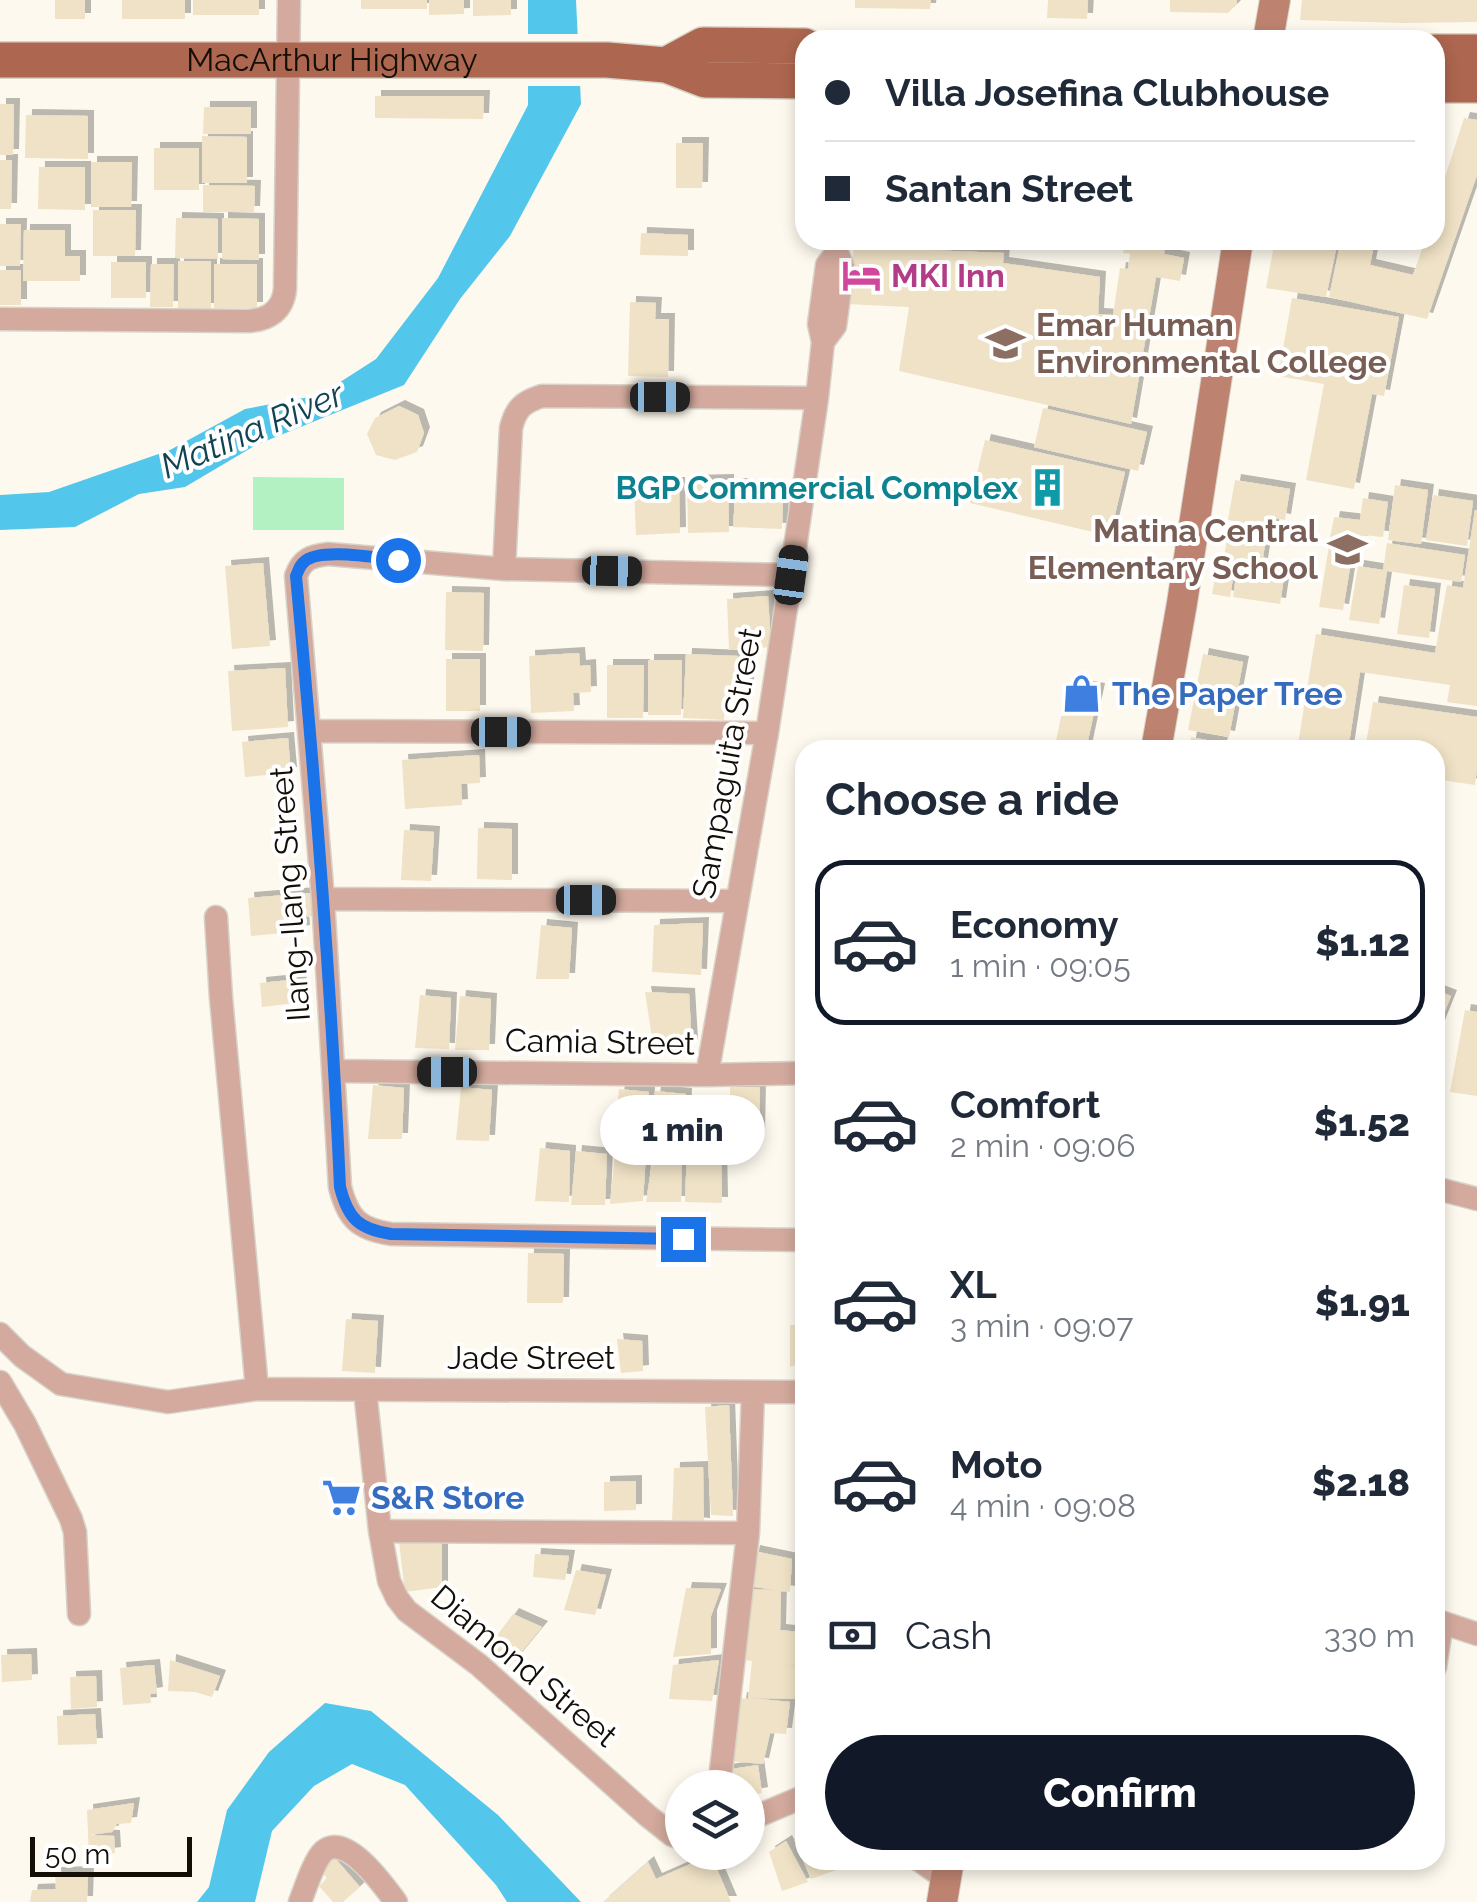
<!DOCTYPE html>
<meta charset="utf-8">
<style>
:root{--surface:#fff;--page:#f2f2f3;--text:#1f2937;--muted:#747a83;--line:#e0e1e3;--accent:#111827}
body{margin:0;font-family:Raleway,sans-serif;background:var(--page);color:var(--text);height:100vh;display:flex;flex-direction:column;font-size:38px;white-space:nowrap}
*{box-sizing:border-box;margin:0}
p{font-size:32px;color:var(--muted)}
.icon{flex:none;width:55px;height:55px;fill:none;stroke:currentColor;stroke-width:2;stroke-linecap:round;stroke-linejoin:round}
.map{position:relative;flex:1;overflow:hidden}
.sheet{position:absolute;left:795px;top:740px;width:650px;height:1130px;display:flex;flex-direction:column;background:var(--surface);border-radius:30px;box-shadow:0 5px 15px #0003}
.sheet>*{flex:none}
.hud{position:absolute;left:795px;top:30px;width:650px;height:220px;border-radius:30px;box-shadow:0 5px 15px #0003;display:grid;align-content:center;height:220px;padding:0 30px;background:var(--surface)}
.buttons{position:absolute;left:665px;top:1770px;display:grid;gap:20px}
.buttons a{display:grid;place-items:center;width:100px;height:100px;border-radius:50%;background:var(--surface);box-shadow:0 5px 15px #0003;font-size:50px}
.scale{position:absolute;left:30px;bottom:25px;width:162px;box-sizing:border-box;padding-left:10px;border:5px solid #130e06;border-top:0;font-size:28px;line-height:35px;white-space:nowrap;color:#130e06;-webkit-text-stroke:8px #fff;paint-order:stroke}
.end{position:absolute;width:45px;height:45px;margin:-22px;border:12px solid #1a73e8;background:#fff;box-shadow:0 0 0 5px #fff}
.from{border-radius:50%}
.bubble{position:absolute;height:70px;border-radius:35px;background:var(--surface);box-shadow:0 5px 15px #0003;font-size:32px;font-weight:800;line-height:70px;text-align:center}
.car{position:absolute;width:30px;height:60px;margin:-30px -15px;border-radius:12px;box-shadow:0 0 8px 2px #0007;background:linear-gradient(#222 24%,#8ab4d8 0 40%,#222 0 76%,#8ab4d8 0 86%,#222 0)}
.hud b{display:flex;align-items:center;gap:35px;height:95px;font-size:38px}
.hud b+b{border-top:2px solid var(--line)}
.hud i{width:25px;height:25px;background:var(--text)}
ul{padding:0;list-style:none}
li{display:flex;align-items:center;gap:30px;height:165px;margin:0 20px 15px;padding:0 10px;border:5px solid transparent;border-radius:30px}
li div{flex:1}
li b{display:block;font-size:38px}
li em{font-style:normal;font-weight:800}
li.active{border-color:var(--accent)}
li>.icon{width:90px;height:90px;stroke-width:1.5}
h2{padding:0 30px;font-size:45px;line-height:120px}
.pay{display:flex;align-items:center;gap:25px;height:110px;padding:0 30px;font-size:38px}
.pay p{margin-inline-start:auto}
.cta{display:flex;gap:20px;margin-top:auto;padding:20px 30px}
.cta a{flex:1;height:115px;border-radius:60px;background:var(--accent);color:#fff;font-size:40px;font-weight:800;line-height:115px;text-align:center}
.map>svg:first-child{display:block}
</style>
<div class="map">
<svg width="1477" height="1902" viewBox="0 0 1477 1902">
<defs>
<filter id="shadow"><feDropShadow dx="6" dy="-6" stdDeviation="0" flood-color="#0004"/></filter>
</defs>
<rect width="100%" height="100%" fill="#fef9ee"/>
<path fill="#b3f0c2" d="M253,477L344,478V530H253Z"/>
<path fill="#53c7eb" d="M528,0H576L581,104L510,236L460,299L404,385L256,445L185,487L139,494L75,527L0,530V495L49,492L170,450L245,409L320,395L376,359L438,278L528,105Z
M325,1703L371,1711L498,1815L581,1902H507L496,1885L405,1785L352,1764L314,1786L272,1831L255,1902H197L209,1887L227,1810L269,1752Z"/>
<path fill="#fef9ee" d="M523,34H583L585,86H523Z"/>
<path fill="#efe2c6" filter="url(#shadow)" d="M55,0H85V19H55Z
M122,0H185V19H122Z
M193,0H259V15H193Z
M361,0H427V9H361Z
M429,0H464V14L429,15Z
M473,0H511V15L473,16Z
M855,0H931L930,9L855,8Z
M1048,0H1088L1087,19L1047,18Z
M1170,0H1237V4L1228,13L1170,12Z
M1302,0H1477V22L1404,23L1300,20Z
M375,96H484L483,119L375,118Z
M0,104H14L13,155H0Z
M204,107H251V134H203Z
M26,115L88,116V159L25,158Z
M1464,118L1477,120V175L1427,319L1329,297L1341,240H1375L1370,265L1413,275L1425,240H1435V208Z
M202,136L247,137V183H202Z
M676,143H703L702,188H676Z
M154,148H199V190H154Z
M0,160H12L11,209H0Z
M91,162H132L131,207H91Z
M39,167H85V210L38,209Z
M203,185L255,186L254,212H203Z
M93,210H136L135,256H93Z
M176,218L218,219V259L175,258Z
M222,218L259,219V260L222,259Z
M0,224H21L20,266H0Z
M24,230H65V256H80V281H23Z
M641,233L688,235V256L640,255Z
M855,240H876L875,248L1004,253L1003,263L1100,277L1098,314L1113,315L1120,268L1128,269L1130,254L1123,253L1125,240H1166L1164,254L1184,258L1180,281L1156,277L1131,424L899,371L909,307L846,304Z
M1275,240H1338L1326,297L1266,288Z
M178,261H211V309H178Z
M111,262H146V298H111Z
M151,264H174L173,307H150Z
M214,264H257V308H214Z
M0,270H21V305H0Z
M1292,298L1399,317L1384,396L1372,394L1354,489L1306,480L1324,384L1278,376Z
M630,302L656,303L655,319H669L668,377L628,376Z
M399,406L418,415L424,433L417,452L395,460L376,455L367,434L375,418Z
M1043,408L1147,432L1138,471L1034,447Z
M985,440L1125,472L1110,536L970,503Z
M728,480L729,532L688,533L687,481Z
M1235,480L1290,489L1285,520L1274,518L1273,528L1228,520Z
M679,483L680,533L636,535L634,485Z
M736,484L770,486L769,499L783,500L782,529L733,527Z
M1395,485L1428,490L1421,544L1388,540Z
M1433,495L1473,501L1467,546L1426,540Z
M1363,498L1388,502L1383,537L1363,535L1362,542L1330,538L1334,517L1360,520Z
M1475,510H1477V706L1447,702L1450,685L1360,672L1348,750H1297L1316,634L1435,653L1447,585L1463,588Z
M1229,527L1267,532L1262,564L1224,558Z
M1387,543L1465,555L1461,582L1387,571L1379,624L1349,620L1358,566L1383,570Z
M1329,546L1353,550L1343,610L1319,607Z
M1218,562L1235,565L1230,597L1212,594Z
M263,563L270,646L232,649L225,566Z
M1238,563L1285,571L1280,604L1233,597Z
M1404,585L1435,589L1429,638L1397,634Z
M446,592L484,593L483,651L445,650Z
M768,596L771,647L729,650L727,599Z
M579,653L580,666L590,665L591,692L573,693L574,711L531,713L529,656Z
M686,654L738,656L737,668L749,669L747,703L725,702L724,720L683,718Z
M1203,654L1243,662L1229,737L1188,730Z
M446,659H480V711H446Z
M648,660H682L681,715H648Z
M607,665H644L643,718H607Z
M285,668L288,727L232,731L228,671Z
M1068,684L1099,689L1086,750H1054Z
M1373,702L1477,717V768L1475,785L1435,779V750H1365Z
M1191,737L1222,743L1220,750H1189Z
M288,738L291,773L245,777L242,742Z
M479,755L480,783L461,784L462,805L405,809L402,760Z
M478,828L512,829V880L477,879Z
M404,830L434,832L431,881L401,880Z
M310,893L312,916L303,917L304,931L251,936L248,898Z
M703,923L701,975L652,972L654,925Z
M541,925L572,928L569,979H536Z
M300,979L303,1002L262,1007L260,983Z
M1435,990L1451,996L1435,1036Z
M645,992L689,994L692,1045L653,1044Z
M420,995L451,998L449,1049L415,1048Z
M460,996L491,999L489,1050H455Z
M1465,1010L1477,1012V1096L1450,1092Z
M373,1085L404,1088L402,1139H368Z
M461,1087L492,1090L489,1141L456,1140Z
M730,1087H760L759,1139L730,1136Z
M619,1089L649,1092L647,1143H614Z
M655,1091L686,1094L684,1145H650Z
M540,1148L570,1151L569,1202L535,1201Z
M687,1149L721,1152L722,1203L685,1202Z
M576,1151L607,1154L605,1205H571Z
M654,1151L682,1152L681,1202H646Z
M615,1152L646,1154L643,1201L610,1204Z
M528,1253L564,1254L563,1303H527Z
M346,1319L378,1321L375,1373L342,1371Z
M790,1325H805V1362L790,1367Z
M617,1339L642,1341L643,1371L621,1373Z
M729,1405L733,1516L711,1515L705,1407Z
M703,1467L704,1524L672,1521L674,1468Z
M636,1481V1510L604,1511V1482Z
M442,1541V1587L405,1592L399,1542Z
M754,1551L792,1559L790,1592L781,1591L780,1630L799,1632L800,1665H783L799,1666L797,1699L751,1698L790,1702L786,1734L770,1733L763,1764L731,1761L741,1698L748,1699L752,1661L735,1659L745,1589L775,1590L748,1586Z
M535,1554L569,1556L565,1580L533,1577Z
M576,1570L606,1575L595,1615L564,1610Z
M686,1588L721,1589L711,1616V1654L673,1657Z
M513,1614L542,1627L509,1667L487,1649Z
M31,1654L32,1680L2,1682L1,1655Z
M170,1660L220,1676L212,1697L195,1692L168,1691Z
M719,1660L712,1701L669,1699L673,1665Z
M154,1665L157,1693L150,1694L151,1703L123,1705L120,1668Z
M96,1676L97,1707L71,1709L70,1677Z
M95,1714L97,1744L58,1745L57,1716Z
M758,1765L762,1793L748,1796V1788H726L725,1770Z
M134,1803L131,1823L117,1824L112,1832L89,1835L114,1836L115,1853L89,1856L87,1810Z
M805,1834V1860H838L842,1868L811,1879L794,1839Z
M786,1841L808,1882L782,1891L769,1852Z
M711,1855L731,1902H603L648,1862L656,1879Z
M334,1857L360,1887L343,1902H333L319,1886L327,1878L320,1870Z
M88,1872L87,1902H30L32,1890L56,1889L55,1873Z"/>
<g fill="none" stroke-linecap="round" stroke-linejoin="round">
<defs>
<path id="minor" d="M0,319L248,321C269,320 283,310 285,289L289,0
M823,342L835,326L843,267L837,252
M504,569L511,428C516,408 523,402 542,396L817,398
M791,575L504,569L328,554C311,556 302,559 296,576L323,899L340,1187C348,1219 359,1229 391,1234L805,1240
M311,731L767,733
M323,899L736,901
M216,917L221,998L257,1389
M335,1071L707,1075L805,1073
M707,1075L767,733L791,575L817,398L823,342L819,324L827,265L837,252L839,240
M1435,1188L1477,1199
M0,1334L22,1356L61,1384L168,1402L257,1389L805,1392
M0,1382L25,1424L71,1519L75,1532L79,1614
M365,1390L380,1531L389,1581L397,1598L407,1611L479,1665L648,1816L672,1835L682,1838
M380,1531L748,1533
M1435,1620L1477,1634
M1435,1667L1442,1623
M719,1788L748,1533L753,1392
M748,1820L805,1796
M919,1860L946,1879
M300,1902C305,1889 314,1860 324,1851C347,1833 384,1886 396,1902"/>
<path id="secondary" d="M1268,40L1275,0
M1156,750L1182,603L1238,240
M942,1902L949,1860"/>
<g id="primary">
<path d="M1435,52H1477"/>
<path id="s1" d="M0,60H607L666,65L705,80L805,81"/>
<path d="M666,65L703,45L805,46"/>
<path d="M1435,85H1477"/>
</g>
</defs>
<use href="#minor" stroke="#d8d3c9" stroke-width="25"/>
<use href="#secondary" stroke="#d8d3c9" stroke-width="32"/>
<use href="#primary" stroke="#d8d3c9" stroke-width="38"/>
<use href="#minor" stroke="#d3aa9d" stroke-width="22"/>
<use href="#secondary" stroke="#be8370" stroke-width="30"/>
<use href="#primary" stroke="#ad664f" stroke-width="35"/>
</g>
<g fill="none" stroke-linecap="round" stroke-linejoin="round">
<path stroke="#1a73e8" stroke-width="12" d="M398,560C377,558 319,547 304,562C299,566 299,570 296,576C315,779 331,983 340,1187C348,1219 359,1229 391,1234L683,1239"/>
</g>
<defs>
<symbol id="hotel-bare" viewBox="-9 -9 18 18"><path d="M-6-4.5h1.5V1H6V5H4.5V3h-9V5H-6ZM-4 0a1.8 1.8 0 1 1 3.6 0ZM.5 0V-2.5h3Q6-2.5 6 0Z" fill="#d1479c" stroke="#fff" stroke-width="2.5" paint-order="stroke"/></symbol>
<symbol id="university-bare" viewBox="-9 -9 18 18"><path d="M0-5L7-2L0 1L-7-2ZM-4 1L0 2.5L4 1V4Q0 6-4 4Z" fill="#8d6e63" stroke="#fff" stroke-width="2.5" paint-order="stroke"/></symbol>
<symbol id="building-bare" viewBox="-9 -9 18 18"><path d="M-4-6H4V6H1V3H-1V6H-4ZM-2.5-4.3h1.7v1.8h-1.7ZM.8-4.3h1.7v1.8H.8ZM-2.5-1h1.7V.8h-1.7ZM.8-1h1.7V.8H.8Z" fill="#0f9aa8" stroke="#fff" stroke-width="2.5" paint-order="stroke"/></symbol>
<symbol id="school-bare" viewBox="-9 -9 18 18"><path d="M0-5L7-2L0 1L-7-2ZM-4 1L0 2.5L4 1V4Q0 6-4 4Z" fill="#8d6e63" stroke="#fff" stroke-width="2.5" paint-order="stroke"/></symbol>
<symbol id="shop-bare" viewBox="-9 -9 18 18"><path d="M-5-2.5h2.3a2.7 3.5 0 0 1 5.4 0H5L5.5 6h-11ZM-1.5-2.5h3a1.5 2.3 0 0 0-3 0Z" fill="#3f7fe0" stroke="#fff" stroke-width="2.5" paint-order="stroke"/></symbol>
<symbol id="supermarket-bare" viewBox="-9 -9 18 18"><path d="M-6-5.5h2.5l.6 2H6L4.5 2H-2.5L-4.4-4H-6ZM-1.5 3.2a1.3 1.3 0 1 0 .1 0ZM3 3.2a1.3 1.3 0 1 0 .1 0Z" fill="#3f7fe0" stroke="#fff" stroke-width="2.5" paint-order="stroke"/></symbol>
</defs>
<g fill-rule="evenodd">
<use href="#hotel-bare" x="834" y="248" width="55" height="55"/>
<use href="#university-bare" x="978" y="316" width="55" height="55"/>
<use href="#building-bare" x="1020" y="460" width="55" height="55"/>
<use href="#school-bare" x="1320" y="522" width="55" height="55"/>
<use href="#shop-bare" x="1054" y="666" width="55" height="55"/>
<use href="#supermarket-bare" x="314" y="1470" width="55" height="55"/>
</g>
<g text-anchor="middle" stroke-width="8" stroke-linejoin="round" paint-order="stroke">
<g font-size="32" fill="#130e06" stroke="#fff">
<text dy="11" stroke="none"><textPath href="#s1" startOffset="332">MacArthur Highway</textPath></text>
<text transform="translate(727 763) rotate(-80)" y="11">Sampaguita Street</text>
<text transform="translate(290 894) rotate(-94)" y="11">Ilang-Ilang Street</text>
<text transform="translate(600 1042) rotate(1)" y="11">Camia Street</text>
<text x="531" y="1369">Jade Street</text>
<text transform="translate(524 1666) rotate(40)" y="11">Diamond Street</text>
</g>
<g font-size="32" font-weight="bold" fill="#b23c85" stroke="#fff" text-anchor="start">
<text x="891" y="287">MKI Inn</text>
</g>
<g font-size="32" font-weight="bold" fill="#785e54" stroke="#fff" text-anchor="start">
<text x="1036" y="336">Emar Human<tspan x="1036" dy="37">Environmental College</tspan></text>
<text x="1318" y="542" text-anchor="end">Matina Central<tspan x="1318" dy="37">Elementary School</tspan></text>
</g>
<g font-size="32" font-weight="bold" fill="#0d838f" stroke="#fff" text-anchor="end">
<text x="1018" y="499">BGP Commercial Complex</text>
</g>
<g font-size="32" font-weight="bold" fill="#366cbe" stroke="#fff" text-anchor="start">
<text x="1112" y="705">The Paper Tree</text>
<text x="371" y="1509">S&amp;R Store</text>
</g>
<g font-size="35" font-style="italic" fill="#104353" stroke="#fff">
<text transform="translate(252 430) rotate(-23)" y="12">Matina River</text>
</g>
</g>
</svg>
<div class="buttons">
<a><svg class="icon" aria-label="layers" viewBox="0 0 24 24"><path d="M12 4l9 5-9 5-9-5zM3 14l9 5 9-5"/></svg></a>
</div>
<div class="scale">50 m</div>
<i class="end from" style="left:398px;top:560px"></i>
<i class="end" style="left:683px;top:1239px"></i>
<div class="bubble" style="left:600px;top:1095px;width:165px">1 min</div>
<i class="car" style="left:660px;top:397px;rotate:90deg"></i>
<i class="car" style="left:612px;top:571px;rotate:91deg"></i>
<i class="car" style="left:791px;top:575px;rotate:8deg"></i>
<i class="car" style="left:501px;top:732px;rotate:90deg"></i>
<i class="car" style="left:586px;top:900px;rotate:90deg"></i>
<i class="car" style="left:447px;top:1072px;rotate:270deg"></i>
<div class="hud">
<b><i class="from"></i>Villa Josefina Clubhouse</b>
<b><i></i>Santan Street</b>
</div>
<section class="sheet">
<h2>Choose a ride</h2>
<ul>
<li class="active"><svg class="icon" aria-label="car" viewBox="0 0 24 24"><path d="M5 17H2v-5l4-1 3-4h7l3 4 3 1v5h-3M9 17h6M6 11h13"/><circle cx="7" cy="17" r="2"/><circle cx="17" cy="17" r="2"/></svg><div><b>Economy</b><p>1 min · 09:05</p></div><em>$1.12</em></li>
<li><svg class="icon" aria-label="car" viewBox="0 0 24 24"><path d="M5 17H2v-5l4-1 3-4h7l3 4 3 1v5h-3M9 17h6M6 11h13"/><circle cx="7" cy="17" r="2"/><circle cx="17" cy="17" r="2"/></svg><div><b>Comfort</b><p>2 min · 09:06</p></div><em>$1.52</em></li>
<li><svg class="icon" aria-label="car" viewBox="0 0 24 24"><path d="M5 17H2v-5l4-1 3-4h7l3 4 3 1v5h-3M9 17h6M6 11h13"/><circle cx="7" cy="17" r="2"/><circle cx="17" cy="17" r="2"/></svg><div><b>XL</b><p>3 min · 09:07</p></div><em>$1.91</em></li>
<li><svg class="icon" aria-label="car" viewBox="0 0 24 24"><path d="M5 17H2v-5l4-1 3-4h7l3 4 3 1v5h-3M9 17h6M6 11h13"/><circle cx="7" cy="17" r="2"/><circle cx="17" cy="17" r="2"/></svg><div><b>Moto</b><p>4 min · 09:08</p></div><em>$2.18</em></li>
</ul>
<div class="pay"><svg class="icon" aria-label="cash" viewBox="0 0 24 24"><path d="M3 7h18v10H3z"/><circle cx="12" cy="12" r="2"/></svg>Cash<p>330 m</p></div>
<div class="cta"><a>Confirm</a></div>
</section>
</div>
